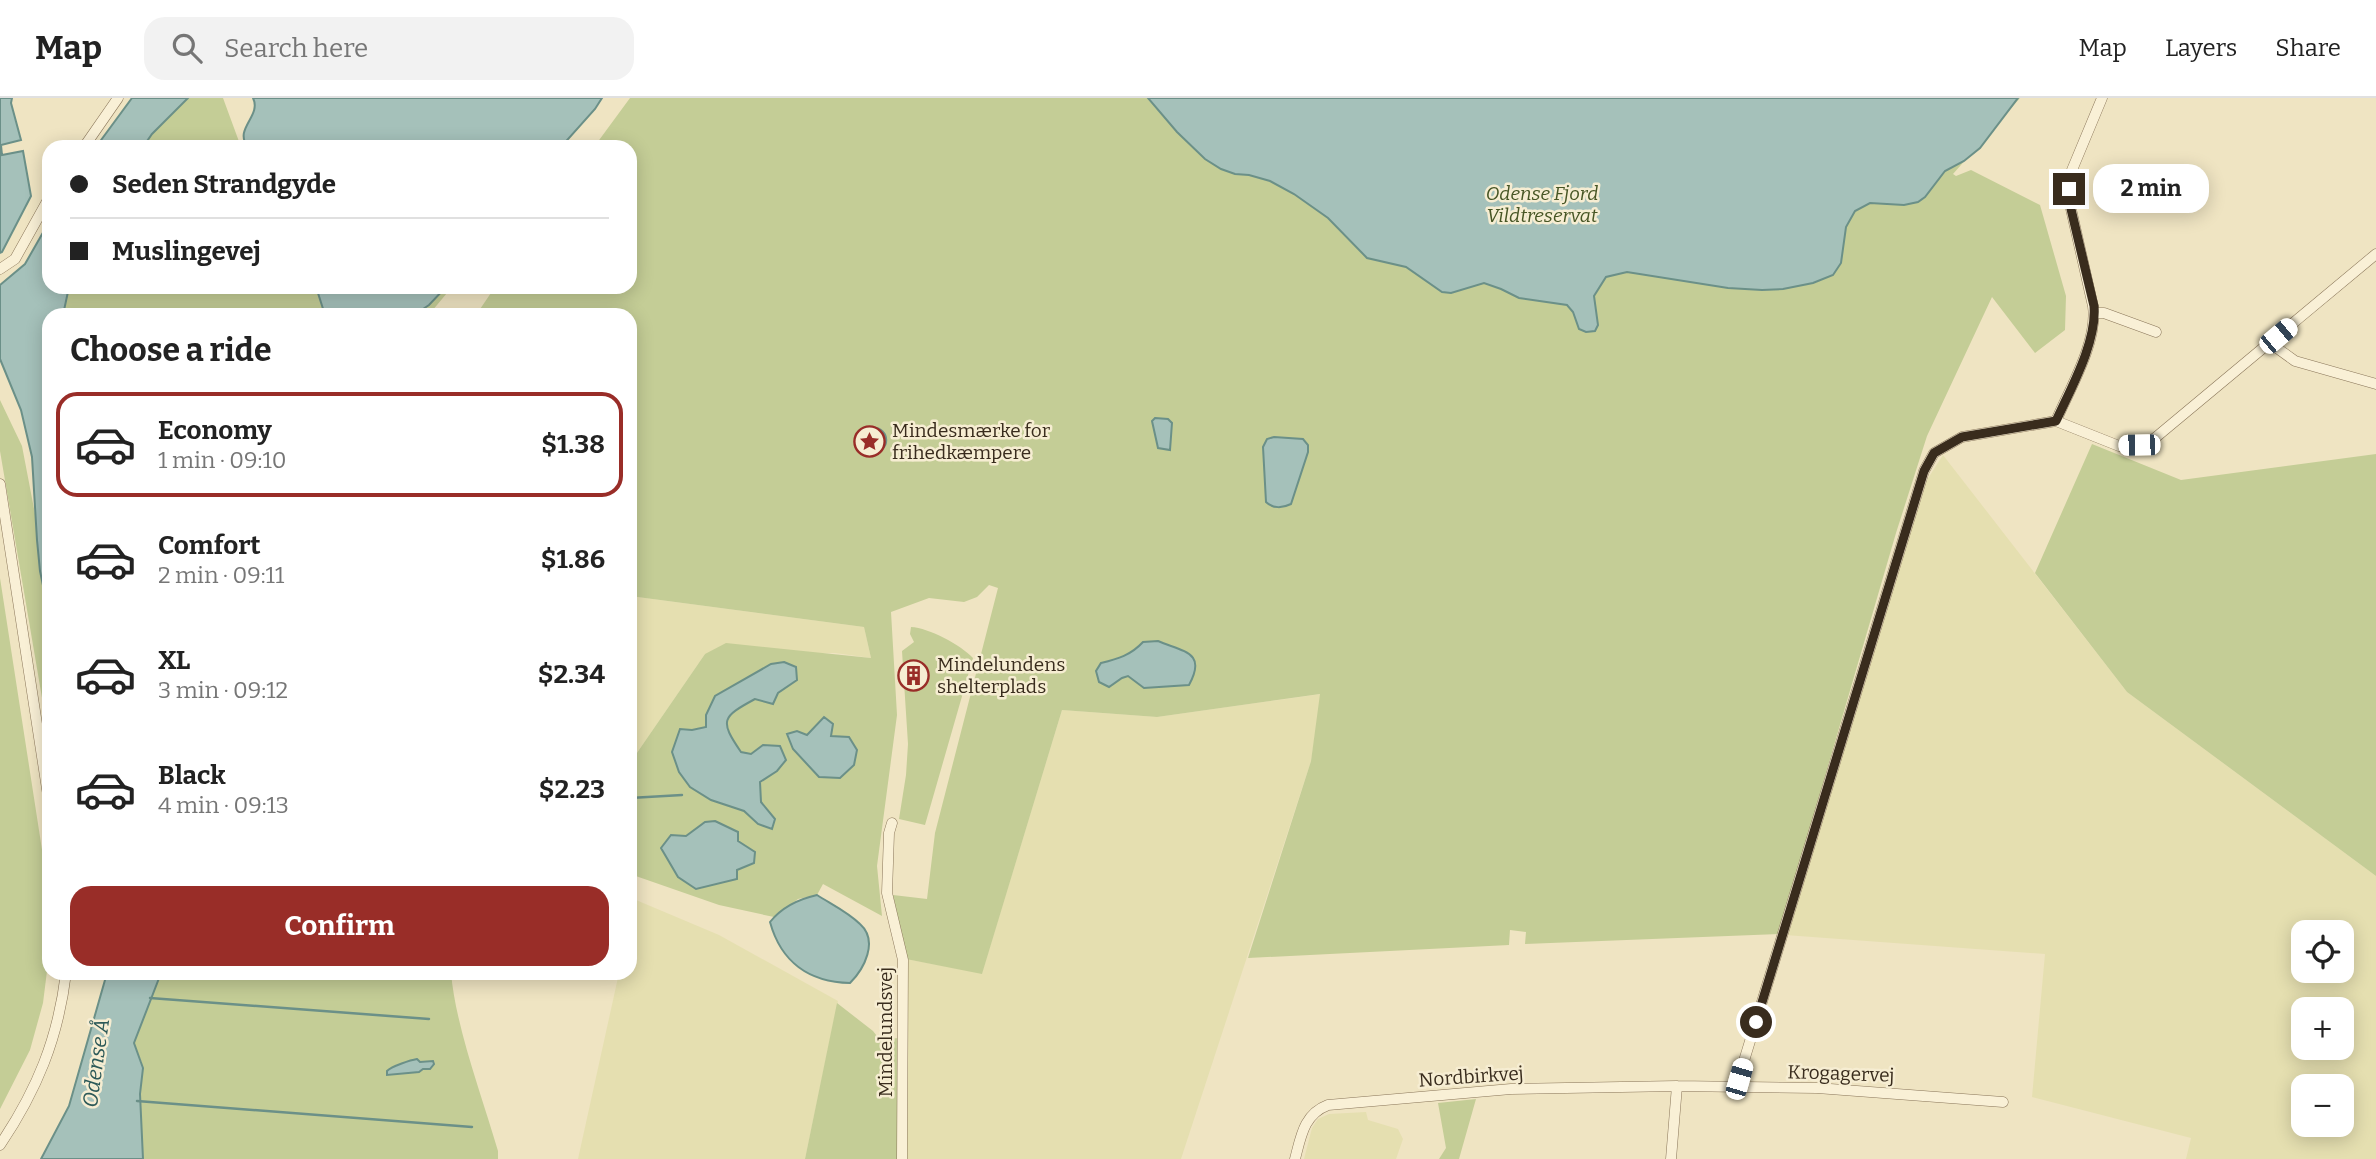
<!DOCTYPE html>
<meta charset="utf-8">
<style>
:root{--surface:#fff;--page:#f2f2f2;--text:#222;--muted:#767676;--line:#e0e0e0;--accent:#992d28}
body{margin:0;font-family:Bitter,serif;background:var(--page);color:var(--text);height:100vh;display:flex;flex-direction:column;font-size:26px;white-space:nowrap}
*{box-sizing:border-box;margin:0}
p{font-size:23px;color:var(--muted)}
.icon{flex:none;width:38px;height:38px;fill:none;stroke:currentColor;stroke-width:2;stroke-linecap:round;stroke-linejoin:round}
.map{position:relative;flex:1;overflow:hidden}
.sheet{position:absolute;left:42px;top:210px;width:595px;height:672px;display:flex;flex-direction:column;background:var(--surface);border-radius:21px;box-shadow:0 4px 18px #0003}
.sheet>*{flex:none}
.guide{position:absolute;left:42px;top:42px;width:595px;height:154px;border-radius:21px;box-shadow:0 4px 18px #0003;display:grid;align-content:center;height:154px;padding:0 28px;background:var(--surface)}
.fabs{position:absolute;left:2291px;top:822px;display:grid;gap:14px}
.fabs a{display:grid;place-items:center;width:63px;height:63px;border-radius:14px;background:var(--surface);box-shadow:0 4px 18px #0003;font-size:35px}
.end{position:absolute;width:32px;height:32px;margin:-16px;border:9px solid #392c1d;background:#fff;box-shadow:0 0 0 4px #fff}
.from{border-radius:50%}
.bubble{position:absolute;height:49px;border-radius:21px;background:var(--surface);box-shadow:0 4px 18px #0003;font-size:23px;font-weight:700;line-height:49px;text-align:center}
.car{position:absolute;width:21px;height:42px;margin:-21px -10px;border-radius:9px;box-shadow:0 0 5px 2px #0007;background:linear-gradient(#fff 24%,#345 0 40%,#fff 0 76%,#345 0 86%,#fff 0)}
.guide b{display:flex;align-items:center;gap:24px;height:66px;font-size:26px}
.guide b+b{border-top:2px solid var(--line)}
.guide i{width:18px;height:18px;background:var(--text)}
ul{padding:0;list-style:none}
li{display:flex;align-items:center;gap:21px;height:105px;margin:0 14px 10px;padding:0 14px;border:4px solid transparent;border-radius:21px}
li div{flex:1}
li b{display:block;font-size:26px}
li em{font-style:normal;font-weight:700}
li.on{border-color:var(--accent)}
li>.icon{width:63px;height:63px;stroke-width:1.5}
h2{padding:0 28px;font-size:32px;line-height:84px}
.primary-button{display:flex;gap:14px;margin-top:auto;padding:14px 28px}
.primary-button a{flex:1;height:80px;border-radius:21px;background:var(--accent);color:#fff;font-size:28px;font-weight:700;line-height:80px;text-align:center}
header{display:flex;align-items:center;gap:42px;box-sizing:border-box;height:98px;padding:0 35px;background:var(--surface);border-bottom:2px solid var(--line)}
header strong{font-size:33px}
nav{display:flex;gap:38px;margin-inline-start:auto;font-size:24px}
.search{width:490px;height:63px;background:var(--page);display:flex;align-items:center;gap:18px;box-sizing:border-box;padding:0 24px;border-radius:21px;color:var(--muted);font-size:26px}
.map>svg:first-child{display:block}
</style>
<header>
<strong>Map</strong>
<div class="search"><svg class="icon" aria-label="search" viewBox="0 0 24 24"><circle cx="10" cy="10" r="6"/><path d="M15 15l6 6"/></svg>Search here</div>
<nav><a>Map</a><a>Layers</a><a>Share</a></nav>
</header>
<div class="map">
<svg width="2376" height="1061" viewBox="0 0 2376 1061">
<rect width="100%" height="100%" fill="#efe4c2"/>
<path fill="#e5dfb0" fill-rule="evenodd" d="M1943,357L2127,594L2376,778V1061H2186L2191,1040L2032,999L2045,856L1785,837L1925,385ZM2303,835H2342V873H2303ZM2303,912H2342V950H2303ZM2303,989H2342V1027H2303Z
M630,498L864,529L871,560L835,555L705,556L630,665Z
M1321,596L1311,663L1181,1061H907L906,861L982,875L1062,612L1157,619Z
M636,802L719,837L838,903L805,1061H578L619,875H630V828Z
M1366,1014L1368,1022L1398,1031L1403,1041L1396,1061H1304L1312,1030L1318,1021L1329,1016Z"/>
<path fill="#c4cd96" d="M188,0H223L241,49H143L152,36Z
M630,0H2020L1953,76L1956,78L1971,72L2040,107L2066,198L2065,232L2035,255L1992,199L1927,338L1896,435L1779,836L1525,846L1526,834L1510,832L1509,847L1248,860L1311,663L1320,596L1157,619L1062,612L982,876L906,861L893,797L927,801L935,735L998,490L989,487L977,499L964,504L929,500L891,514L897,617L877,768L882,818L823,786L817,797L798,801L774,819L719,807L630,776V665L705,556L726,545L871,560L864,529L630,498V217H476L495,189H630V49H594Z
M69,189H315L318,194L322,189H452L432,213L425,217H63Z
M0,302L22,348L35,416L40,473L49,516V641L0,353Z
M2092,346L2181,382L2376,356V778L2127,594L2035,475Z
M0,480L49,797L48,865L43,905L30,952L0,1011Z
M911,529C929,530 961,547 973,560L925,727L899,721L906,677L908,646L902,553L914,544L910,536Z
M161,875H451C456,930 482,998 498,1053V1061H143L140,996L142,965L134,945Z
M837,905L873,933L880,942L898,940L897,1061H805Z
M1476,1001L1459,1061H1439L1446,1050L1438,1005Z"/>
<path fill="#a5c1ba" stroke="#6b9088" stroke-width="2" d="M0,0H12L11,5L21,42L1,47L2,57L23,53L31,98L2,154L0,155Z
M132,0H188L152,36L143,49H96Z
M253,0H602L595,11L561,49H248C233,31 262,18 253,0Z
M1148,0H2018L1980,50L1964,63L1945,73L1925,99L1918,104L1904,107L1870,105L1855,113L1846,129L1841,165L1833,177L1813,185L1783,191L1762,192L1728,190L1627,174L1606,179L1594,198L1598,227L1595,233L1586,234L1579,231L1573,214L1567,207L1519,200L1501,191L1484,185L1451,195L1442,194L1406,169L1367,160L1328,120L1294,96L1270,83L1249,77L1235,76L1221,71L1205,61L1177,34Z
M49,124V189H69L63,217H49V516L40,473L37,442L32,359L21,312L0,261V187L25,166Z
M325,189H446L429,207L414,217H325L318,195Z
M1155,320L1168,321L1172,325L1170,352L1158,350L1152,323Z
M1274,339L1303,341L1308,347V354L1291,406C1283,410 1273,411 1266,404L1263,349L1267,341Z
M1158,543C1184,554 1207,554 1189,587L1144,590L1128,578L1122,580L1109,589L1099,584L1096,573L1101,565C1118,561 1131,557 1143,544Z
M784,564L796,569L797,582L778,595L773,606L755,601C722,619 719,622 741,654L751,656L763,647L780,648L786,662L777,673L760,684L761,704L775,721L772,731L758,726L744,713L711,702L690,689L679,674L672,654L680,631L692,632L706,629V617L715,598L771,566Z
M824,619L833,626L831,638L849,639L857,652L854,667L840,680L819,679L793,651L787,636L797,633L807,637Z
M715,723L738,734V743L755,754L754,765L737,772V781L696,791L678,779L661,750L671,737L686,738L705,724Z
M817,797C831,806 848,814 860,826C879,843 864,871 850,885C809,884 781,864 770,824C782,809 799,801 817,797Z
M107,875H161L134,945L143,970L140,996L143,1061H41L69,1008Z
M417,961L420,964L433,963L434,966L430,971H423L419,974L387,977V973C392,968 411,962 417,961Z"/>
<g fill="none" stroke-linecap="round" stroke-linejoin="round">
<path stroke="#6b9088" stroke-width="2.5" d="M862 342a12 12 0 1 1 24 0a12 12 0 1 1-24 0Z
M630,700L682,697
M150,900L429,921
M137,1003L472,1029"/>
<defs>
<path id="minor" d="M84,49L118,0
M0,171L15,161L49,100
M2094,215H2104L2156,234
M2270,245L2295,263L2376,286
M2056,323L2119,348L2139,347L2155,340L2376,156
M2056,323C2070,290 2098,244 2093,208L2071,111L2069,91L2072,72L2102,0
M0,386L49,704
M892,725L889,735L887,795L903,862L902,1061
M1736,989L1924,373L1934,355L1962,339L2056,323
M0,1047C37,992 58,941 66,875
M1295,1061C1301,1038 1304,1016 1328,1007L1511,991L1677,988L1817,990L2003,1004
M1671,1061L1677,988"/>
</defs>
<use href="#minor" stroke="#897559" stroke-width="11"/>
<use href="#minor" stroke="#f9f0d6" stroke-width="10"/>
</g>
<g fill="none" stroke-linecap="round" stroke-linejoin="round">
<path stroke="#392c1d" stroke-width="9" d="M1756,924L1924,373L1934,355L1962,339L2056,323C2071,290 2097,244 2094,208L2071,111L2069,91"/>
</g>
<defs>
<symbol id="sight-ring" viewBox="-11 -11 22 22"><circle r="9.5" fill="#f6edd2" stroke="#992d28" stroke-width="1.5"/><path d="M0-6L1.8-2.2L6-1.7L2.9 1.2L3.7 5.4L0 3.3L-3.7 5.4L-2.9 1.2L-6-1.7L-1.8-2.2Z" fill="#992d28"/></symbol>
<symbol id="building-ring" viewBox="-11 -11 22 22"><circle r="9.5" fill="#f6edd2" stroke="#992d28" stroke-width="1.5"/><path d="M-4-6H4V6H1V3H-1V6H-4ZM-2.5-4.3h1.7v1.8h-1.7ZM.8-4.3h1.7v1.8H.8ZM-2.5-1h1.7V.8h-1.7ZM.8-1h1.7V.8H.8Z" fill="#992d28"/></symbol>
</defs>
<g fill-rule="evenodd">
<use href="#sight-ring" x="852" y="326" width="35" height="35"/>
<use href="#building-ring" x="896" y="560" width="35" height="35"/>
</g>
<g text-anchor="middle" stroke-width="5" stroke-linejoin="round" paint-order="stroke">
<g font-size="19" font-style="italic" fill="#465524" stroke="#f6edd2">
<text x="1542" y="102">Odense Fjord<tspan x="1542" dy="22">Vildtreservat</tspan></text>
</g>
<g font-size="19" fill="#392c1d" stroke="#f6edd2" text-anchor="start">
<text x="892" y="339">Mindesmærke for<tspan x="892" dy="22">frihedkæmpere</tspan></text>
<text x="937" y="573">Mindelundens<tspan x="937" dy="22">shelterplads</tspan></text>
</g>
<g font-size="19" fill="#392c1d" stroke="#f6edd2">
<text transform="translate(885 934) rotate(-90)" y="7">Mindelundsvej</text>
<text transform="translate(1841 975) rotate(2)" y="7">Krogagervej</text>
<text transform="translate(1471 978) rotate(-4)" y="7">Nordbirkvej</text>
</g>
<g font-size="21" font-style="italic" fill="#2c5958" stroke="#f6edd2">
<text transform="translate(96 965) rotate(-82)" y="7">Odense Å</text>
</g>
</g>
</svg>
<div class="fabs">
<a><svg class="icon" aria-label="locate" viewBox="0 0 24 24"><circle cx="12" cy="12" r="6"/><path d="M12 2v4M12 18v4M2 12h4M18 12h4"/></svg></a>
<a>+</a>
<a>−</a>
</div>
<i class="end from" style="left:1756px;top:924px"></i>
<i class="end" style="left:2069px;top:91px"></i>
<div class="bubble" style="left:2093px;top:66px;width:116px">2 min</div>
<i class="car" style="left:2278px;top:238px;rotate:50deg"></i>
<i class="car" style="left:2139px;top:347px;rotate:269deg"></i>
<i class="car" style="left:1739px;top:981px;rotate:16deg"></i>
<div class="guide">
<b><i class="from"></i>Seden Strandgyde</b>
<b><i></i>Muslingevej</b>
</div>
<section class="sheet">
<h2>Choose a ride</h2>
<ul>
<li class="on"><svg class="icon" aria-label="car" viewBox="0 0 24 24"><path d="M5 17H2v-5l4-1 3-4h7l3 4 3 1v5h-3M9 17h6M6 11h13"/><circle cx="7" cy="17" r="2"/><circle cx="17" cy="17" r="2"/></svg><div><b>Economy</b><p>1 min · 09:10</p></div><em>$1.38</em></li>
<li><svg class="icon" aria-label="car" viewBox="0 0 24 24"><path d="M5 17H2v-5l4-1 3-4h7l3 4 3 1v5h-3M9 17h6M6 11h13"/><circle cx="7" cy="17" r="2"/><circle cx="17" cy="17" r="2"/></svg><div><b>Comfort</b><p>2 min · 09:11</p></div><em>$1.86</em></li>
<li><svg class="icon" aria-label="car" viewBox="0 0 24 24"><path d="M5 17H2v-5l4-1 3-4h7l3 4 3 1v5h-3M9 17h6M6 11h13"/><circle cx="7" cy="17" r="2"/><circle cx="17" cy="17" r="2"/></svg><div><b>XL</b><p>3 min · 09:12</p></div><em>$2.34</em></li>
<li><svg class="icon" aria-label="car" viewBox="0 0 24 24"><path d="M5 17H2v-5l4-1 3-4h7l3 4 3 1v5h-3M9 17h6M6 11h13"/><circle cx="7" cy="17" r="2"/><circle cx="17" cy="17" r="2"/></svg><div><b>Black</b><p>4 min · 09:13</p></div><em>$2.23</em></li>
</ul>
<div class="primary-button"><a>Confirm</a></div>
</section>
</div>
